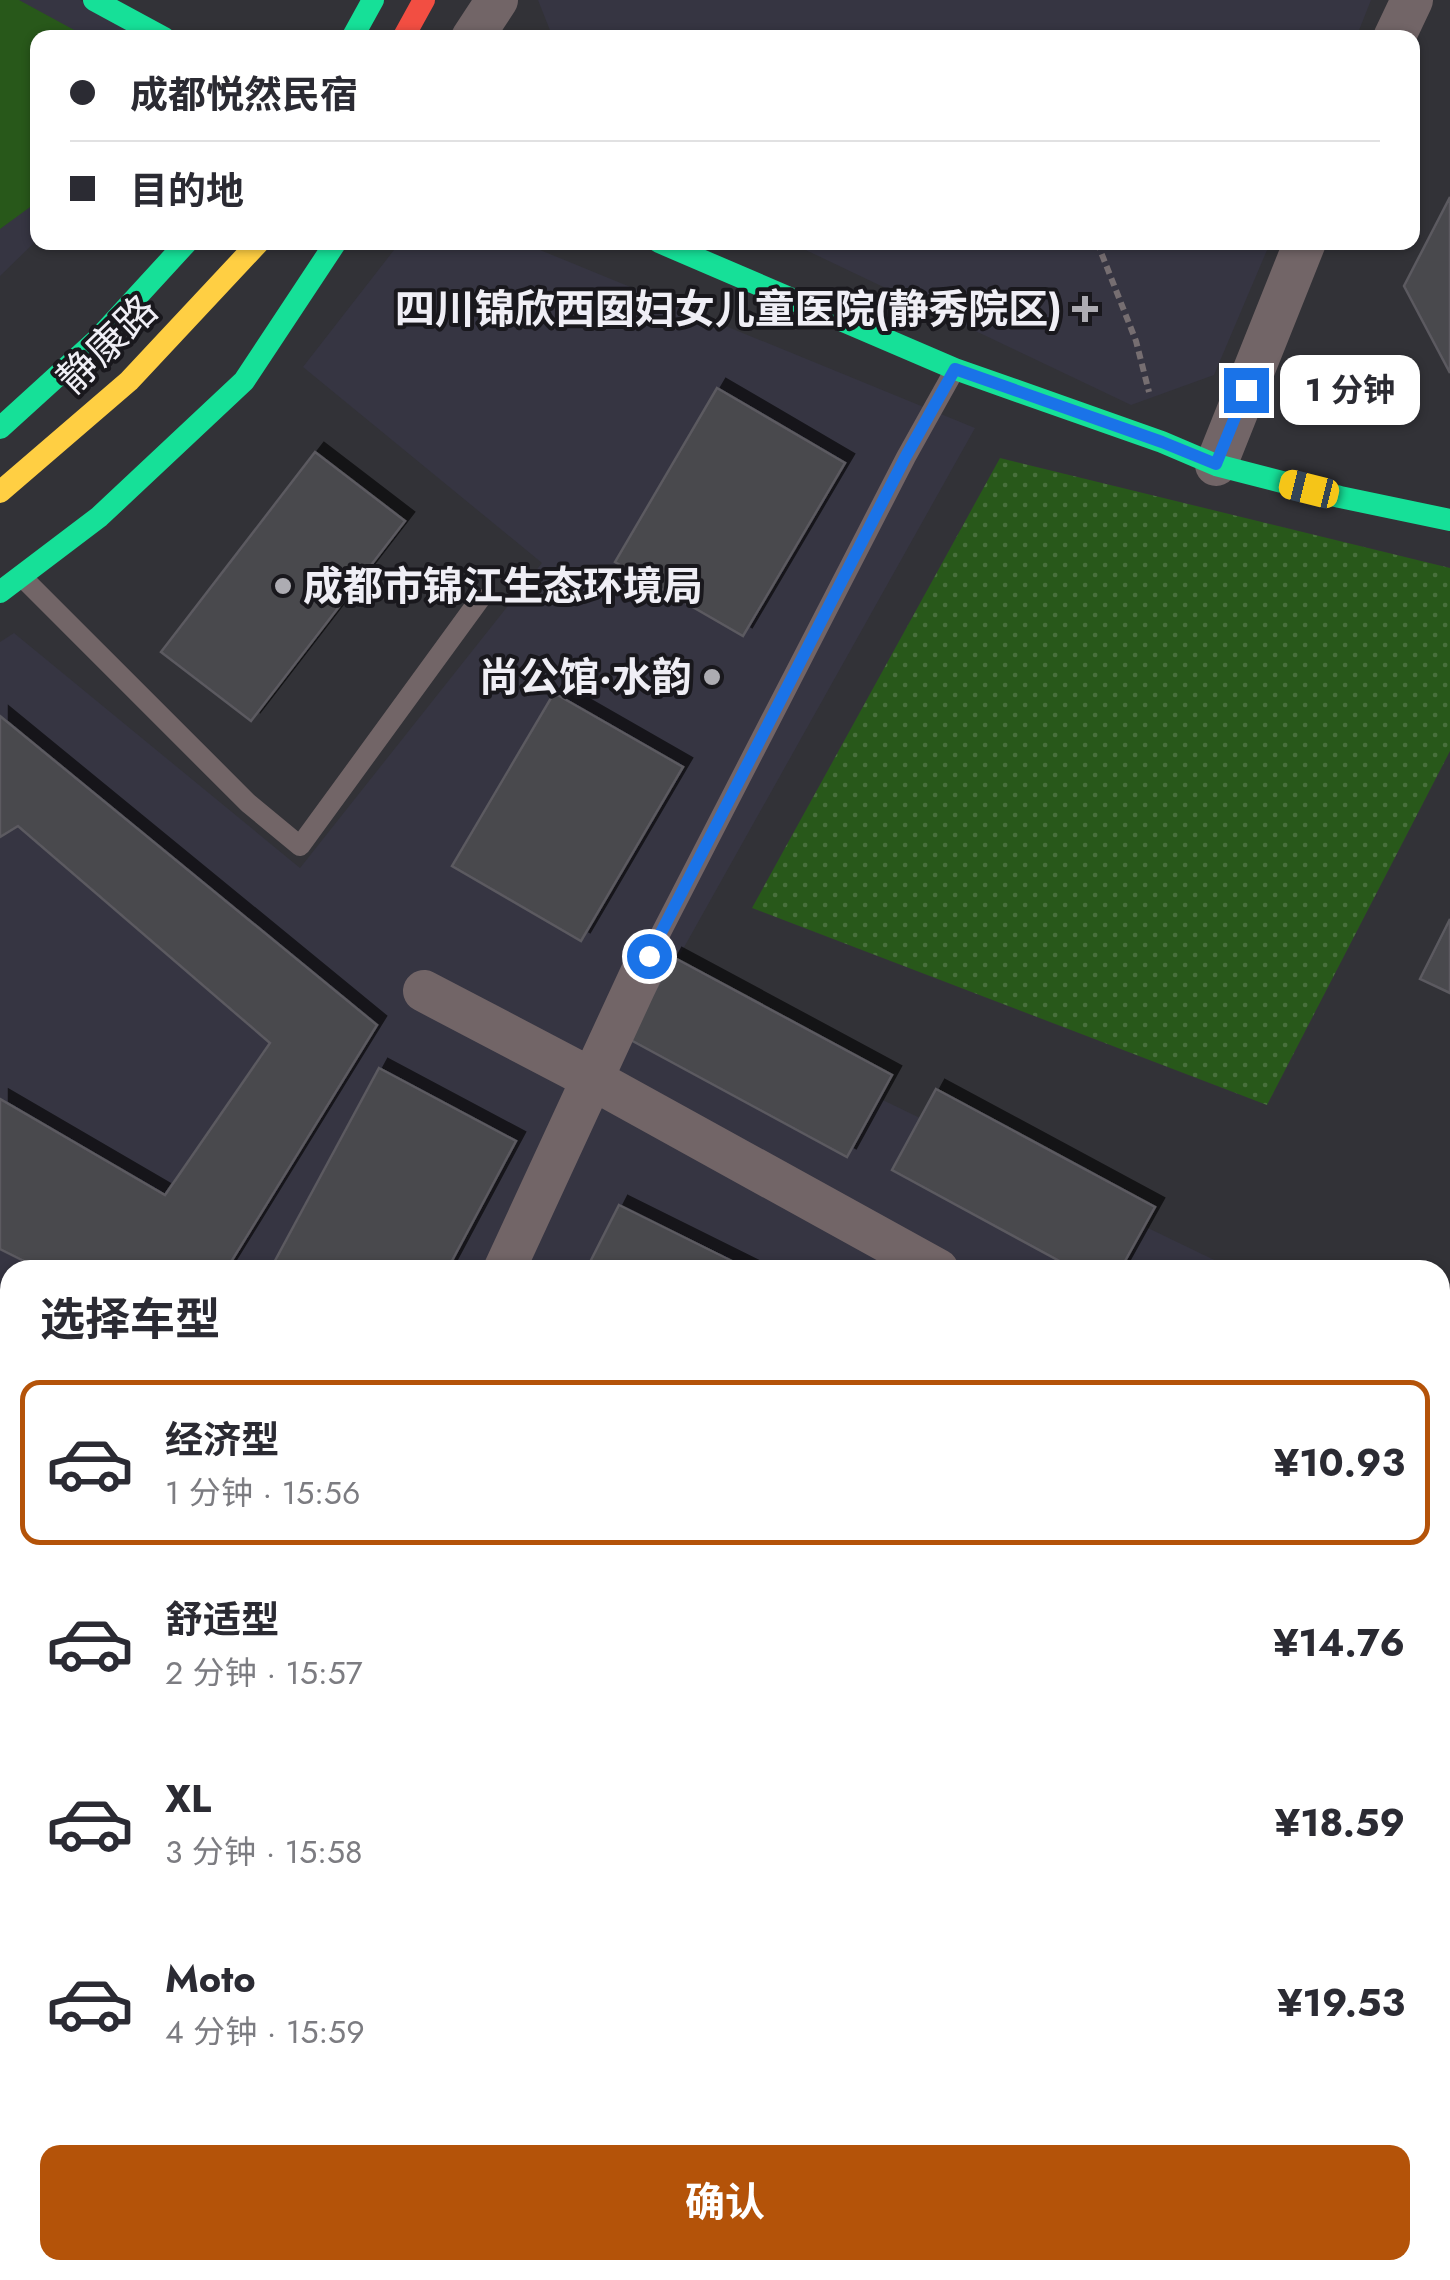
<!DOCTYPE html>
<html lang="zh">
<meta charset="utf-8">
<style>
:root{--surface:#fff;--page:#f2f2f3;--text:#2b2b33;--muted:#7c7c81;--line:#e1e1e2;--accent:#b45309}
body{margin:0;font-family:Jost,"Noto Sans SC",sans-serif;background:var(--page);color:var(--text);height:100vh;display:flex;flex-direction:column;font-size:38px;white-space:nowrap}
*{box-sizing:border-box;margin:0}
p{font-size:32px;color:var(--muted)}
.icon{flex:none;width:55px;height:55px;fill:none;stroke:currentColor;stroke-width:2;stroke-linecap:round;stroke-linejoin:round}
.map{position:relative;flex:1;overflow:hidden}
.drawer{position:absolute;left:0px;top:1260px;width:1450px;height:1020px;display:flex;flex-direction:column;background:var(--surface);border-radius:30px 30px 0 0;box-shadow:0 2px 8px #0004}
.drawer>*{flex:none}
.guide{position:absolute;left:30px;top:30px;width:1390px;height:220px;border-radius:20px;box-shadow:0 2px 8px #0004;display:grid;align-content:center;height:220px;padding:0 40px;background:var(--surface)}
.end{position:absolute;width:45px;height:45px;margin:-22px;border:12px solid #1a73e8;background:#fff;box-shadow:0 0 0 5px #fff}
.from{border-radius:50%}
.bubble{position:absolute;height:70px;border-radius:20px;background:var(--surface);box-shadow:0 2px 8px #0004;font-size:32px;font-weight:700;line-height:70px;text-align:center}
.car{position:absolute;width:30px;height:60px;margin:-30px -15px;border-radius:12px;box-shadow:0 0 8px 2px #0007;background:linear-gradient(#f5c518 24%,#345 0 40%,#f5c518 0 76%,#345 0 86%,#f5c518 0)}
.guide b{display:flex;align-items:center;gap:35px;height:95px;font-size:38px}
.guide b+b{border-top:2px solid var(--line)}
.guide i{width:25px;height:25px;background:var(--text)}
ul{padding:0;list-style:none}
li{display:flex;align-items:center;gap:30px;height:165px;margin:0 20px 15px;padding:0 20px;border:5px solid transparent;border-radius:20px}
li div{flex:1}
li b{display:block;font-size:38px}
li em{font-style:normal;font-weight:700}
li.active{border-color:var(--accent)}
li>.icon{width:90px;height:90px;stroke-width:1.5}
h2{padding:0 40px;font-size:45px;line-height:120px}
.cta{display:flex;gap:20px;margin-top:auto;padding:20px 40px}
.cta a{flex:1;height:115px;border-radius:20px;background:var(--accent);color:#fff;font-size:40px;font-weight:700;line-height:115px;text-align:center}
.map>svg:first-child{display:block}
</style>
<div class="map">
<svg width="1450" height="2280" viewBox="0 0 1450 2280">
<defs>
<pattern id="park-dots" width="8" height="8" patternUnits="userSpaceOnUse" patternTransform="scale(2.5)"><rect width="8" height="8" fill="#28581a"/><path d="M2 2h.1M6 6h.1" fill="none" stroke="#48703c" stroke-width="1.8" stroke-linecap="round"/></pattern>
<filter id="shadow"><feDropShadow dx="9" dy="-9" stdDeviation="0" flood-color="#0009"/></filter>
</defs>
<rect width="100%" height="100%" fill="#323237"/>
<path fill="#363542" d="M0,0H80L136,37L38,38L37,240L0,276Z
M538,0H1371L1356,38H553Z
M414,243H523L975,428L659,992L1235,1270H10V1304L0,1298V642L14,633L300,868L542,563L303,367L394,250Z
M791,243H1270L1214,375L1131,405Z
M0,1609L10,1615V2221L0,2217Z
M127,2270H285L280,2280H150Z
M521,2270H984L1000,2280H517Z"/>
<path fill="url(#park-dots)" d="M1000,458L1450,568V751L1267,1105L752,908Z"/>
<path fill="#28581a" d="M0,0H19L87,37L38,38L37,108L30,114L37,124V202L0,229Z
M555,2270H841L864,2280H551Z"/>
<path fill="#49484d" stroke="#5b5a60" stroke-width="2.5" filter="url(#shadow)" d="M1450,197V373L1404,286Z
M717,388L845,463L743,636L615,562Z
M315,452L405,521L251,721L161,652Z
M554,693L683,767L581,941L452,866Z
M0,716L377,1025L226,1270H42L0,1249V1099L165,1195L270,1043L18,826L0,837Z
M1450,919V993L1420,979Z
M673,957L892,1075L847,1157L629,1039Z
M379,1068L516,1141L447,1270H270Z
M936,1089L1155,1207L1120,1270H1076L892,1170Z
M619,1205L750,1270H586Z
M0,1986L10,1991V2138L0,2133Z"/>
<g fill="none" stroke-linecap="round" stroke-linejoin="round">
<path stroke="#766e71" stroke-width="6" stroke-dasharray="8 5" stroke-linecap="butt" d="M1097,242L1136,341L1149,392"/>
<path stroke="#726567" stroke-width="20" d="M23,578L248,803L300,846L480,599
M649,956L906,457L954,371"/>
<path stroke="#726567" stroke-width="42" d="M472,38L497,0
M1394,38L1412,0
M1216,465L1305,242
M424,991L592,1079L938,1270
M504,1270L649,956
M0,2247L10,2251
M51,2270L73,2280
M426,2280L429,2270"/>
<path stroke="#16e098" stroke-width="22" d="M94,0L164,38
M352,38L373,0
M659,242L955,369L1162,442L1216,465L1340,497L1450,520
M0,428L98,339L187,242
M0,592L99,517L244,381L336,242
M0,1427L10,1433
M1322,2270L1336,2280"/>
<path stroke="#ffcf43" stroke-width="22" d="M0,492L129,381L259,242
M1206,2270L1220,2280"/>
<path stroke="#f24e42" stroke-width="22" d="M403,38L424,0
M0,1547L10,1553"/>
</g>
<g fill="none" stroke-linecap="round" stroke-linejoin="round">
<path stroke="#1a73e8" stroke-width="12" d="M649,956L906,456L955,369L1162,442L1216,464L1246,390"/>
</g>
<g fill="#adacb2" stroke="#19181d" stroke-width="4">
<path d="M1080 294h10v10h10v10h-10v10h-10v-10h-10v-10h10z"/>
<circle cx="283" cy="586" r="10"/>
<circle cx="712" cy="677" r="10"/>
</g>
<g text-anchor="middle" stroke-width="8" stroke-linejoin="round" paint-order="stroke">
<g font-size="40" font-weight="bold" fill="#efeef5" stroke="#19181d" text-anchor="end">
<text x="1062" y="323">四川锦欣西囡妇女儿童医院(静秀院区)</text>
<text x="303" y="600" text-anchor="start">成都市锦江生态环境局</text>
<text x="692" y="691">尚公馆·水韵</text>
</g>
<g font-size="40" fill="#efeef5" stroke="#19181d">
<text transform="translate(107 344) rotate(-44)" y="14">静康路</text>
</g>
</g>
</svg>
<i class="end from" style="left:649px;top:956px"></i>
<i class="end" style="left:1246px;top:390px"></i>
<div class="bubble" style="left:1280px;top:355px;width:140px">1 分钟</div>
<i class="car" style="left:1309px;top:489px;rotate:284deg"></i>
<div class="guide">
<b><i class="from"></i>成都悦然民宿</b>
<b><i></i>目的地</b>
</div>
<section class="drawer">
<h2>选择车型</h2>
<ul>
<li class="active"><svg class="icon" aria-label="car" viewBox="0 0 24 24"><path d="M5 17H2v-5l4-1 3-4h7l3 4 3 1v5h-3M9 17h6M6 11h13"/><circle cx="7" cy="17" r="2"/><circle cx="17" cy="17" r="2"/></svg><div><b>经济型</b><p>1 分钟 · 15:56</p></div><em>¥10.93</em></li>
<li><svg class="icon" aria-label="car" viewBox="0 0 24 24"><path d="M5 17H2v-5l4-1 3-4h7l3 4 3 1v5h-3M9 17h6M6 11h13"/><circle cx="7" cy="17" r="2"/><circle cx="17" cy="17" r="2"/></svg><div><b>舒适型</b><p>2 分钟 · 15:57</p></div><em>¥14.76</em></li>
<li><svg class="icon" aria-label="car" viewBox="0 0 24 24"><path d="M5 17H2v-5l4-1 3-4h7l3 4 3 1v5h-3M9 17h6M6 11h13"/><circle cx="7" cy="17" r="2"/><circle cx="17" cy="17" r="2"/></svg><div><b>XL</b><p>3 分钟 · 15:58</p></div><em>¥18.59</em></li>
<li><svg class="icon" aria-label="car" viewBox="0 0 24 24"><path d="M5 17H2v-5l4-1 3-4h7l3 4 3 1v5h-3M9 17h6M6 11h13"/><circle cx="7" cy="17" r="2"/><circle cx="17" cy="17" r="2"/></svg><div><b>Moto</b><p>4 分钟 · 15:59</p></div><em>¥19.53</em></li>
</ul>
<div class="cta"><a>确认</a></div>
</section>
</div>
